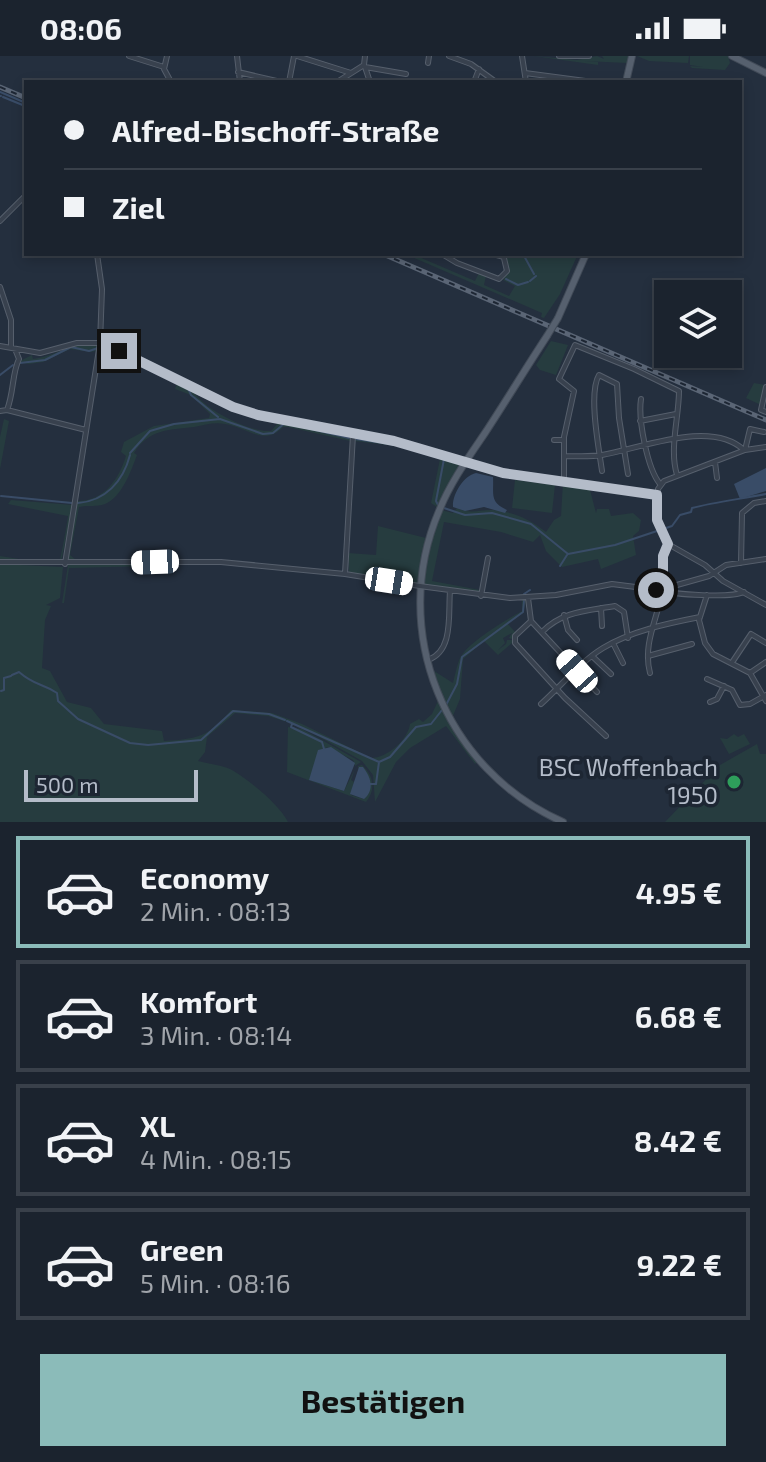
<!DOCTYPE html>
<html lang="de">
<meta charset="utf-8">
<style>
:root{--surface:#1b232e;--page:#282f3a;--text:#f1f3f6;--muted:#a0a4aa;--line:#39404a;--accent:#8bbbb9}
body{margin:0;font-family:"Exo 2",sans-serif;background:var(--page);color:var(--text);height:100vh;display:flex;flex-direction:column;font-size:30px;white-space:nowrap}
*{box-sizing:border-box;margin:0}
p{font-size:26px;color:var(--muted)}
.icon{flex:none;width:44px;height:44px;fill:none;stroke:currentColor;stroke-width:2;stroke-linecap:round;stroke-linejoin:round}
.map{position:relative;height:766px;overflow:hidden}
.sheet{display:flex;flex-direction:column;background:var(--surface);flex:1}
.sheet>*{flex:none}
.banner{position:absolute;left:24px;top:24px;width:718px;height:176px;border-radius:0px;box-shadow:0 4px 12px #0003,0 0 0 2px var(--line);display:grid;align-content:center;height:176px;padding:0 40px;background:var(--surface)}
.tools{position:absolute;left:654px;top:224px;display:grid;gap:16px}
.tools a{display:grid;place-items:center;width:88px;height:88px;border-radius:0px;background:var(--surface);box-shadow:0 4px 12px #0003,0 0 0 2px var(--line);font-size:40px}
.scale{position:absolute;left:24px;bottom:20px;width:174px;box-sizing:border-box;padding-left:8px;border:4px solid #b4bcc9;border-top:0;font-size:22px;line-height:28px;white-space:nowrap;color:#b4bcc9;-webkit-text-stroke:6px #1d2633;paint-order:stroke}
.end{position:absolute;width:36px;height:36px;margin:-18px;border:10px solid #b4bcc9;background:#111;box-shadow:0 0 0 4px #111}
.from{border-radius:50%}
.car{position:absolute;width:24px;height:48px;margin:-24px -12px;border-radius:10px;box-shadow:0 0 6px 2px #0007;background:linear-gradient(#fff 24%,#345 0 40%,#fff 0 76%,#345 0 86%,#fff 0)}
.banner b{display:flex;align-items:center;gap:28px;height:76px;font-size:30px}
.banner b+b{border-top:2px solid var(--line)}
.banner i{width:20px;height:20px;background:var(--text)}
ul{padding:14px 0 0;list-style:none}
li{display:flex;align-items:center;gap:24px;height:112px;margin:0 16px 12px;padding:0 24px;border:4px solid var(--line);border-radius:0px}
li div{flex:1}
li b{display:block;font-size:30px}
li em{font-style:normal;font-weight:700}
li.on{border-color:var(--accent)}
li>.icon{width:72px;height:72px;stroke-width:1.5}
.cta{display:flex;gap:16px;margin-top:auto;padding:16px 40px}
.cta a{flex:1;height:92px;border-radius:0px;background:var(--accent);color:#111;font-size:32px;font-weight:700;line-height:92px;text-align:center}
.status{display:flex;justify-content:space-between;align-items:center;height:56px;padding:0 40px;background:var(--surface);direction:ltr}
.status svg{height:22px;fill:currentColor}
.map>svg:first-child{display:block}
</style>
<div class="status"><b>08:06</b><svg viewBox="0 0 49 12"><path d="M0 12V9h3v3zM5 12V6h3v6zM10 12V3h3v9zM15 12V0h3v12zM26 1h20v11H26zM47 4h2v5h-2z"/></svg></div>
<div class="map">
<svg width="766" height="766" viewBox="0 0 766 766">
<rect width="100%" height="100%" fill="#242f3e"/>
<path fill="#263c3f" d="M534,0L577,4L597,0L604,3L602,0H629L628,7L584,5L598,6V9Z
M637,0H689L688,7L649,5Z
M690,0H728L730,7L725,14L692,12L690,10L703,11L690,9Z
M405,198H412L475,225L479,217L486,220L484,229L509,240L515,230L503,224L507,217L505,198H578L560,238L544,262L541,261L542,257Z
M551,285L568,289L556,319L540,314L536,309Z
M90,287L104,290L191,331C198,351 250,377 271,375L280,365L350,380V385L288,371H283C264,391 247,371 225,368C214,366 205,369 194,371C168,374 149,373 134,397L137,399C131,415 122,441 105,448C97,451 88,449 79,451L70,499L76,504H67L78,438V445C104,445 119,423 126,400L121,396L124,386L154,370L209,362L210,358L191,339L175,333L177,327L102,294L91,296L70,293L43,306L29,308L18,306L32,299L33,303C51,301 69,289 90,287Z
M754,327L765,329L761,349L746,342Z
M4,363L9,365L0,413V381Z
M354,381L394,387L458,406L460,411L437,451L431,447L440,403L396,390L354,385Z
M515,424L555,429L552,457L512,452Z
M563,426L589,430L596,457L597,453H609L611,460L633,457L641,464L639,475L633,480L636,499L601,513L598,503L562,511L546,495L540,479L533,486L501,476L444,466L432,525L480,534L478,537L422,529L426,502L441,454L453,457L457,452C471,459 480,453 494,454C514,456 531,464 546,476L554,464L561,460Z
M11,444L73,449L61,506L0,504V500L25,504H60C63,489 66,475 68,460L8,448Z
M378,470L426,482L419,528L349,516L348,497L376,499Z
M0,508L63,511L60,542L46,549L51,550L45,564L42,612L50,615L67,646L91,652L104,668L162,675L164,685C197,683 209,681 231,654L272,657L302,668L371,702C387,702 408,684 410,668L419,663L423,666L432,658L438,645L449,667L477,706L475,708L446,670L410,692L396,706L375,746L373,719L362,705L300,670L268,660L235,657L207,681L205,696L198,705C208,708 221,709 230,713C247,722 280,749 288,766H0Z
M153,508V510L69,512L64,547H62L68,509Z
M522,544H526L523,557L507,567L516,577L512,583L509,582L512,577L503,582L505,587L498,594L506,588L507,584H512V587L498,599L484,585L463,603L460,643L452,662L437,627L434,615L453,627C455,619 457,609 460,602C468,586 506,564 522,555Z
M288,671L302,673L361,706L355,710L353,704L327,691L309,724L344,735L355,713L351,724L354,726L351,739L364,743L359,711L358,714V710L362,709C374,720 376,734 366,746L287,716Z
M734,678L738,681L744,678L750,688L729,698L720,682L727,683Z
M757,688L760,698H766V766H665L720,709Z"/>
<path fill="#394c67" d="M766,412V435L740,443L734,428Z
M476,417L493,421C494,438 489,446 507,454L505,457L484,451L465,455L453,451C452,439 463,420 476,417Z
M331,691L355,707L344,735L309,724L318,694Z
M359,711H363C371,721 375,734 364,743L350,738Z"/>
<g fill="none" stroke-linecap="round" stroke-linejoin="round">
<path stroke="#394c67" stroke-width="2" d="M0,36L26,47
M0,40H1
M3,41L25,50
M523,198L534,218
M506,223L518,229L528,226
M530,225L536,220
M20,307L45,304L71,291L89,295L98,292
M140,308L164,319
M0,319L13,309
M187,330L191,339L218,361
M355,383L397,389L444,403L436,445L438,449
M130,397L150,375L174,368L220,363L263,378L273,377L285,367L349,382
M1,440L72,447
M78,447C105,445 123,426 130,399
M444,452L465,459L492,457L531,468L568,498
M568,498L615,489L672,470L680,459L691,456L692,452C715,446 741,443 766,438
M560,510L567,499
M524,538L530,534
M12,619L19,616C35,630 42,627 57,637L58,645L78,663L130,687L148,689L201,684L233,655L269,658L285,664
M1,635L4,634V622L11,620
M446,649L457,628L462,601L523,556L524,545
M287,665L379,706L390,701L416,671L431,668L442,654
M292,668L291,671L322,686L324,693
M369,728H376L379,706"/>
<defs>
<path id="minor" d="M129,0L164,11
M167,0L164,13L171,26
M237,0L240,26
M297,0L351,17
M449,0L471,8L496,26
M522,0L526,26
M559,0H589
M428,7L429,0
M365,11L406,18
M365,11L370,26
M238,16L281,26
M525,17L593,26
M192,26H205
M289,26L294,0
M337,26L364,9L365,0
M427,26H435
M474,26L479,13
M0,165L26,139
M442,198L457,207L499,223L507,215L503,198
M493,198L504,201
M0,231L11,264V290
M0,290L40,297L77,287H100L247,356L394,385L503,417L657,439
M766,331L761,354L766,356
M641,343C638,363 647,412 660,428
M7,354C14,336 12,317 19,303L15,293
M0,355L7,354L86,374
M640,365L676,358
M554,384H564
M766,391L745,394L664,425L658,433L657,460L668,488L705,509L723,525L766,549
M745,394L750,373L764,376
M564,400C577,400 590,401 602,399C642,392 711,363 744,394
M715,406L717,422
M602,415C599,393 588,337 599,319L617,328L619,362L628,418
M564,425V381L574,335L559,323L575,289L634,313L679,335C679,361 669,393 677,419
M0,506H221L345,518L413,529
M741,507L742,457L754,447L766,445
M65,508L100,287L102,233L97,198
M345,518L353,379
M427,531L510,542L556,539L612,528L659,534L709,520L726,509L766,503
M663,534C673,539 731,542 744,536
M707,539L699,564L705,587L713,598L750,617L766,645
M481,540L488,502
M528,542L531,565L597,636
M601,552L602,570
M564,559L568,574L577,584
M531,565L515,580V587L565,642L606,680
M542,576C562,555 587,555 615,550L624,556L628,582
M613,587L623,607
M592,600L611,618
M648,600L692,588
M428,604C454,595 448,558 450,535
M733,605L751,578L766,587
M650,617C642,587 659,560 663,531C665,515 661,502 668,488
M750,617L766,606
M707,623L732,634L740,649L750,648L766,639
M710,646L717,643L724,630
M541,648C561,630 580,606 603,592C631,575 669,567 700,561"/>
<path id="major" d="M732,0L766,17
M626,26L632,0
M558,262L586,198
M547,280C526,312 506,345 485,377C468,402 450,427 439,455C388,575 445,714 563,766"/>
</defs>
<use href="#minor" stroke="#565f6c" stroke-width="6"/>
<use href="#major" stroke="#414a57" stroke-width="8"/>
<use href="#minor" stroke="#38414e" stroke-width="4"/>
<use href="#major" stroke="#56606e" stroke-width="6"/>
<defs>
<path id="rail" d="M0,31L26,42
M383,198L766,364"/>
</defs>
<use href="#rail" stroke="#5a6575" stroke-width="5"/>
<use href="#rail" stroke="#1d2633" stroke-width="2" stroke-dasharray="6" stroke-linecap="butt"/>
<defs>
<path id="minor-bridge" d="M413,529L427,531"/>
<path id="major-bridge" d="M547,280L558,262"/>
</defs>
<use href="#minor-bridge" stroke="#565f6c" stroke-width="6" stroke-linecap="butt"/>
<use href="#major-bridge" stroke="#414a57" stroke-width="8" stroke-linecap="butt"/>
<use href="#minor-bridge" stroke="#38414e" stroke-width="4"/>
<use href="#major-bridge" stroke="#56606e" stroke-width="6"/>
</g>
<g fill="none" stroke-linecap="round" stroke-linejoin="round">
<path stroke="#b4bcc9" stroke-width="10" d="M119,295L233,351L258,359L394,385L503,417L657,439V464L668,488L663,500V534H656"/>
</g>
<circle fill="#2e9e5b" stroke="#1d2633" stroke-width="3" cx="734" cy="726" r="8"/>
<g text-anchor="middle" stroke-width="7" stroke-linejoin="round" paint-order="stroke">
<g font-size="24" fill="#b4bcc9" stroke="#1d2633" text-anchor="end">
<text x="718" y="720">BSC Woffenbach<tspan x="718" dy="28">1950</tspan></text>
</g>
</g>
</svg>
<div class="tools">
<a><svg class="icon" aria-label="layers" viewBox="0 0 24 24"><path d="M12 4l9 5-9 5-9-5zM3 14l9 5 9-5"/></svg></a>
</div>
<div class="scale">500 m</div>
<i class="end from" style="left:656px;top:534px"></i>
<i class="end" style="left:119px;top:295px"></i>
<i class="car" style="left:155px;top:506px;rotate:268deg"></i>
<i class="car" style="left:389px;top:525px;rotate:99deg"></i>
<i class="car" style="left:577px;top:615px;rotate:318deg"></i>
<div class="banner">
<b><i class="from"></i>Alfred-Bischoff-Straße</b>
<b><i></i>Ziel</b>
</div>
</div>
<section class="sheet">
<ul>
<li class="on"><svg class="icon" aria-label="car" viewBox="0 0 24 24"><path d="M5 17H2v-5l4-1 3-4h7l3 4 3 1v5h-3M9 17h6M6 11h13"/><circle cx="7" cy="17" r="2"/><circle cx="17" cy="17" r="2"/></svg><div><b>Economy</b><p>2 Min. · 08:13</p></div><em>4.95 €</em></li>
<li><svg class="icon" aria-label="car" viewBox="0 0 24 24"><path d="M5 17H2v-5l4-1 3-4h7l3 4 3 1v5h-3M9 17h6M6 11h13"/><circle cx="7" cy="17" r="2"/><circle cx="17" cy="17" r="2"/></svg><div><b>Komfort</b><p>3 Min. · 08:14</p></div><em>6.68 €</em></li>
<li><svg class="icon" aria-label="car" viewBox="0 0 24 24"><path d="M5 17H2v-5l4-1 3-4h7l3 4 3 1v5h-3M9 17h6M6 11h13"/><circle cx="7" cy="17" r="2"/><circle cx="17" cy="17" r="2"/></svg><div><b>XL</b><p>4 Min. · 08:15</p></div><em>8.42 €</em></li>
<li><svg class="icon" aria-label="car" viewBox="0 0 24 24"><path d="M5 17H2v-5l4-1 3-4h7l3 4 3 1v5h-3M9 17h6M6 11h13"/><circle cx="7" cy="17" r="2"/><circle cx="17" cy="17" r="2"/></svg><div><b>Green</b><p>5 Min. · 08:16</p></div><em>9.22 €</em></li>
</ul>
<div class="cta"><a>Bestätigen</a></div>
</section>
